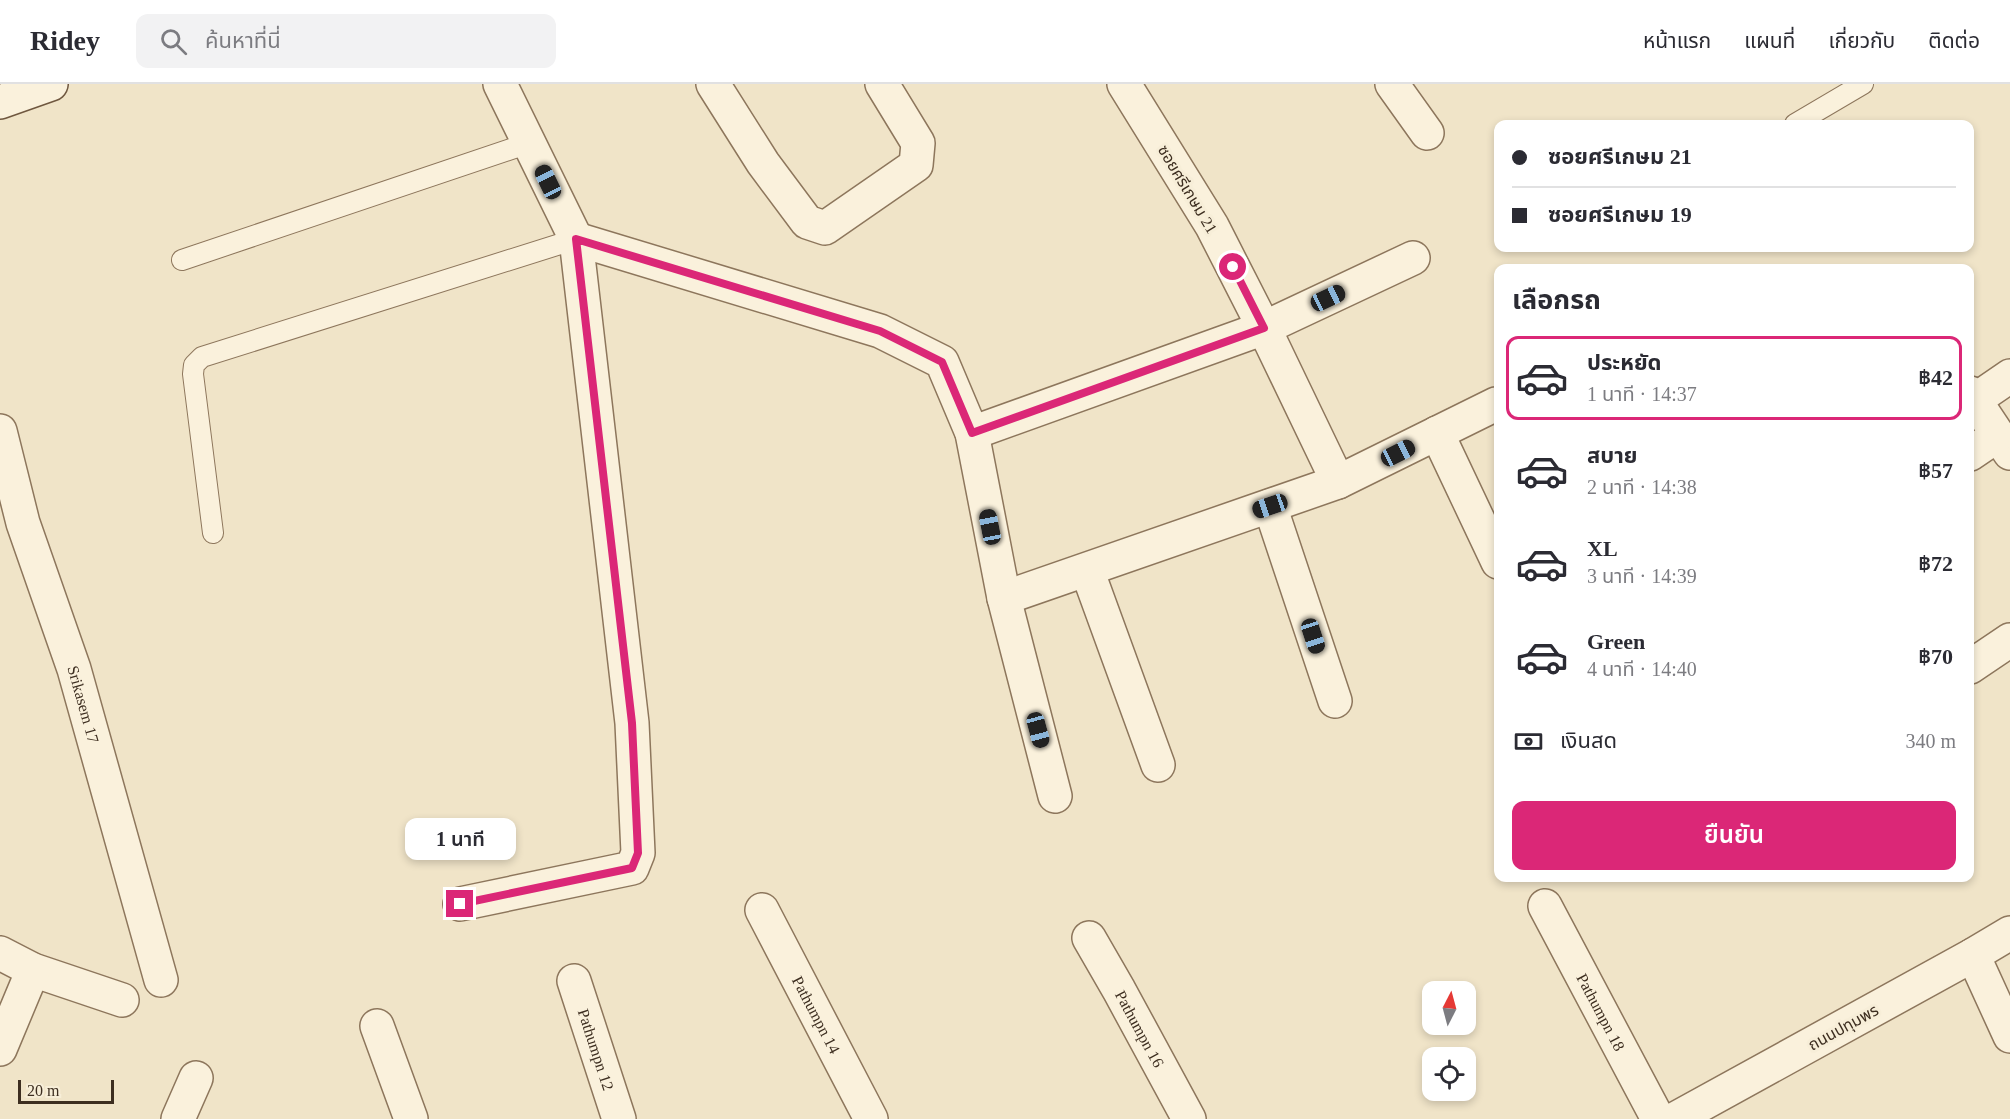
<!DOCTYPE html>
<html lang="th">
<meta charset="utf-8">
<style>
:root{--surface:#fff;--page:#f2f2f3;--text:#2b2b33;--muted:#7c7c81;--line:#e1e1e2;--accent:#db2777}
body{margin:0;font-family:"Times New Roman","Noto Sans Thai",serif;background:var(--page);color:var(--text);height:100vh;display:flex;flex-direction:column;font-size:22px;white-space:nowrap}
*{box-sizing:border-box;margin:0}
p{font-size:20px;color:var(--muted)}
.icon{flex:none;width:33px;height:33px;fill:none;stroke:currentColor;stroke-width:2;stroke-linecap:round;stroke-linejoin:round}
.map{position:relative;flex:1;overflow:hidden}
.details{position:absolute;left:1494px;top:180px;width:480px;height:618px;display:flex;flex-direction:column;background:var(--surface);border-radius:12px;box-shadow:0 3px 9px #0003}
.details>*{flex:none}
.banner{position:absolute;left:1494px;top:36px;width:480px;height:132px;border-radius:12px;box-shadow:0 3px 9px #0003;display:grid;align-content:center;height:132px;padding:0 18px;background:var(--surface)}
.needle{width:39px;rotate:6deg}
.tools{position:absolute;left:1422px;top:897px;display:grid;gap:12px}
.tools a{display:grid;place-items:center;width:54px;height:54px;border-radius:12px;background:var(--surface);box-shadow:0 3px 9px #0003;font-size:30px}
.scale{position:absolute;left:18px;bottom:15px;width:96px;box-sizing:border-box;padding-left:6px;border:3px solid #3d2e20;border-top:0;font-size:16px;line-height:21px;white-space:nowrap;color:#3d2e20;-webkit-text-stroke:4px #f7eed8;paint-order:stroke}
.end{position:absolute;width:27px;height:27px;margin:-14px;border:8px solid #db2777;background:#fff;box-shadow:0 0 0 3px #fff}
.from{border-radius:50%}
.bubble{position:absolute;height:42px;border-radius:12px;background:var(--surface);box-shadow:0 3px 9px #0003;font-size:20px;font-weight:600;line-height:42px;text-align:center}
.car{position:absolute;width:18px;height:36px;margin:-18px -9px;border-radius:8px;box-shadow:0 0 4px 2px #0007;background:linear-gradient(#222 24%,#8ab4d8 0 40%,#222 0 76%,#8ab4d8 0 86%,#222 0)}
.banner b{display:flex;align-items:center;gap:21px;height:57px;font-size:22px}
.banner b+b{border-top:2px solid var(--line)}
.banner i{width:15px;height:15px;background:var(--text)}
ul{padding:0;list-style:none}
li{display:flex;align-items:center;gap:18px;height:84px;margin:0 12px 9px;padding:0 6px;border:3px solid transparent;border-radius:12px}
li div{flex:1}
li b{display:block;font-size:22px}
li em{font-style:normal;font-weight:600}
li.on{border-color:var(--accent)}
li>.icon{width:54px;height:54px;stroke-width:1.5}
h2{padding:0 18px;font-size:27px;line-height:72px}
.pay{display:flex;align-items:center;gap:15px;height:66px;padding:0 18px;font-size:22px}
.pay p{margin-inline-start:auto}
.action{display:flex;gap:12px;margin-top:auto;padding:12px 18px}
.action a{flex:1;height:69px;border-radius:12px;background:var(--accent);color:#fff;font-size:24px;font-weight:600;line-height:69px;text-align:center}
header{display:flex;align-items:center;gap:36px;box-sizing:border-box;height:84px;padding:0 30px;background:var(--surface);border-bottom:2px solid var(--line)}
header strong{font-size:28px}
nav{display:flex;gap:33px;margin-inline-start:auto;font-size:21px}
.search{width:420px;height:54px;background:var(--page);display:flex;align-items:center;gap:15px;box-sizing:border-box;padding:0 21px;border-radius:12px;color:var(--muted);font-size:22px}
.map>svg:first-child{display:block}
</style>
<header>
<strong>Ridey</strong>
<div class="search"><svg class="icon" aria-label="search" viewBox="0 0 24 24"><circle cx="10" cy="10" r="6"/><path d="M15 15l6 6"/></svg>ค้นหาที่นี่</div>
<nav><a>หน้าแรก</a><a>แผนที่</a><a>เกี่ยวกับ</a><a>ติดต่อ</a></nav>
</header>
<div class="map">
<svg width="2010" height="1035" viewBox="0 0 2010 1035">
<rect width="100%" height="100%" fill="#f0e4c8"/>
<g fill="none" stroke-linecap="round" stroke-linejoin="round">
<defs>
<path id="service" d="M1795,40L1863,0
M182,176L529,59
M213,449L193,290L194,281L202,273L576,155"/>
<g id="minor">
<path d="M713,0L763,79L807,138L825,144L916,81L918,59L882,0"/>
<path d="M1124,0L1212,142L1264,244L1338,398"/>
<path d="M1392,0L1427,49"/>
<path d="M576,155L880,247L942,278L972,349L1004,514L1055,712"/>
<path d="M1970,309L2010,369"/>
<path d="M1975,316L2010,292"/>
<path id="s1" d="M0,347L23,439L74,585L161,896"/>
<path d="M972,349L1264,244L1413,174"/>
<path d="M1437,349L1498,478"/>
<path d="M1970,370L1998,351"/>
<path d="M1270,422L1335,617"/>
<path d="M1087,486L1158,681"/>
<path d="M1004,514L1338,398L1496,320"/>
<path d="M1970,583L2010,556"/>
<path d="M460,820L632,784L638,769L632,639L576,155L500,0"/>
<path id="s2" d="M1545,822L1658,1035"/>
<path id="s3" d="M762,826L871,1035"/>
<path id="s4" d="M1089,854L1119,906L1189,1035"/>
<path d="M0,869L33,886L122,916"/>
<path d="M1973,871L2010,952"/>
<path id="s5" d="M574,897L619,1035"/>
<path d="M377,942L411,1035"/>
<path d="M0,965L33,886"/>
<path d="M178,1035L196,994"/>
<path d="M1675,1035L1973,871L2010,849"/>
</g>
<path id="secondary" d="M0,18L51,0"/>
</defs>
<use href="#service" stroke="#8d765c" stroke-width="22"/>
<use href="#minor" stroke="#8d765c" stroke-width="36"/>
<use href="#secondary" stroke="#6f573f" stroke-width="36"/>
<use href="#service" stroke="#faf1dc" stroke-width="20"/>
<use href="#minor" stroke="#faf1dc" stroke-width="33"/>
<use href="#secondary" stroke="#faf1dc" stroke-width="33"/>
</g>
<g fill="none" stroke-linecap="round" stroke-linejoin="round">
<path stroke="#db2777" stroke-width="8" d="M460,820L632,784L638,769L632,639L576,155L880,247L942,278L972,349L1264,244L1233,183"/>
</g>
<g text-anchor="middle" stroke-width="6" stroke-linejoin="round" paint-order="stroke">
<g font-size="16" fill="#3d2e20" stroke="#f7eed8">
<text transform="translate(1188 105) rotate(59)" y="6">ซอยศรีเกษม 21</text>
<text dy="6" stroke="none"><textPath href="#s1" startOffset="286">Srikasem 17</textPath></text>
<text dy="6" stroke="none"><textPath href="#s2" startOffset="120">Pathumpn 18</textPath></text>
<text dy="6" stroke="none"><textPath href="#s3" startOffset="118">Pathumpn 14</textPath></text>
<text transform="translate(1843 943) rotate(-29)" y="6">ถนนปทุมพร</text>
<text dy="6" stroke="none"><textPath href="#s4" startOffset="104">Pathumpn 16</textPath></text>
<text dy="6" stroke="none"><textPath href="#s5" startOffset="72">Pathumpn 12</textPath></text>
</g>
</g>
</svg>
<div class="tools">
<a><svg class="needle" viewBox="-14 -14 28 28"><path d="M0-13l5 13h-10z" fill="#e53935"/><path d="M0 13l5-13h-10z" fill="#7c7c81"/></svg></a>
<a><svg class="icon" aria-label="locate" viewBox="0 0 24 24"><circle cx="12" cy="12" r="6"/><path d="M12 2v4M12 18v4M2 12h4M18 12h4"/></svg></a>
</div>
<div class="scale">20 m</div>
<i class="end from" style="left:1233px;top:183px"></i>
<i class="end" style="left:460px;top:820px"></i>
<div class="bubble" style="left:405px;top:734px;width:111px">1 นาที</div>
<i class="car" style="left:548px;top:98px;rotate:334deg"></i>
<i class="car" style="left:1328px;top:214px;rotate:65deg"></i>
<i class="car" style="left:1398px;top:369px;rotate:63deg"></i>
<i class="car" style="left:1270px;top:422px;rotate:251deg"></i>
<i class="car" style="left:990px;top:443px;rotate:349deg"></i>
<i class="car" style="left:1313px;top:552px;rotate:162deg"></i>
<i class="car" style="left:1038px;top:646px;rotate:165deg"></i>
<div class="banner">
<b><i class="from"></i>ซอยศรีเกษม 21</b>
<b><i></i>ซอยศรีเกษม 19</b>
</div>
<section class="details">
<h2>เลือกรถ</h2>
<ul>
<li class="on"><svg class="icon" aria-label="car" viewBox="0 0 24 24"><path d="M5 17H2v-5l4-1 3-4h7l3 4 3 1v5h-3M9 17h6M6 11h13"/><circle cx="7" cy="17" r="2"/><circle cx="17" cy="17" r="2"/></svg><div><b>ประหยัด</b><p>1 นาที · 14:37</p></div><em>฿42</em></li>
<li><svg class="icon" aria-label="car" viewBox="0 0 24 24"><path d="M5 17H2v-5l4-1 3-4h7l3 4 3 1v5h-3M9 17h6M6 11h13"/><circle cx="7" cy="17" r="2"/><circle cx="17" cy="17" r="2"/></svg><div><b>สบาย</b><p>2 นาที · 14:38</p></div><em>฿57</em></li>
<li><svg class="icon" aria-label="car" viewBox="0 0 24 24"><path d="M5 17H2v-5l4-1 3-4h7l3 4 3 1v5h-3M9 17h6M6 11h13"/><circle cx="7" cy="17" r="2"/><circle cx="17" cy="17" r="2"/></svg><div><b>XL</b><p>3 นาที · 14:39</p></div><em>฿72</em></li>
<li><svg class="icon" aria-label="car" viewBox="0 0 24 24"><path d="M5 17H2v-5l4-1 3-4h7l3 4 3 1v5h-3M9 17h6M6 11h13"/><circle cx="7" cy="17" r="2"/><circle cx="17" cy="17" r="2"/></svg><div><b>Green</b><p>4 นาที · 14:40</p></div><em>฿70</em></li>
</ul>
<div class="pay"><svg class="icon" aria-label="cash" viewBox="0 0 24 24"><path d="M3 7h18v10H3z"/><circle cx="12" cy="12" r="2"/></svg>เงินสด<p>340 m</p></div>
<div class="action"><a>ยืนยัน</a></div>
</section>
</div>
